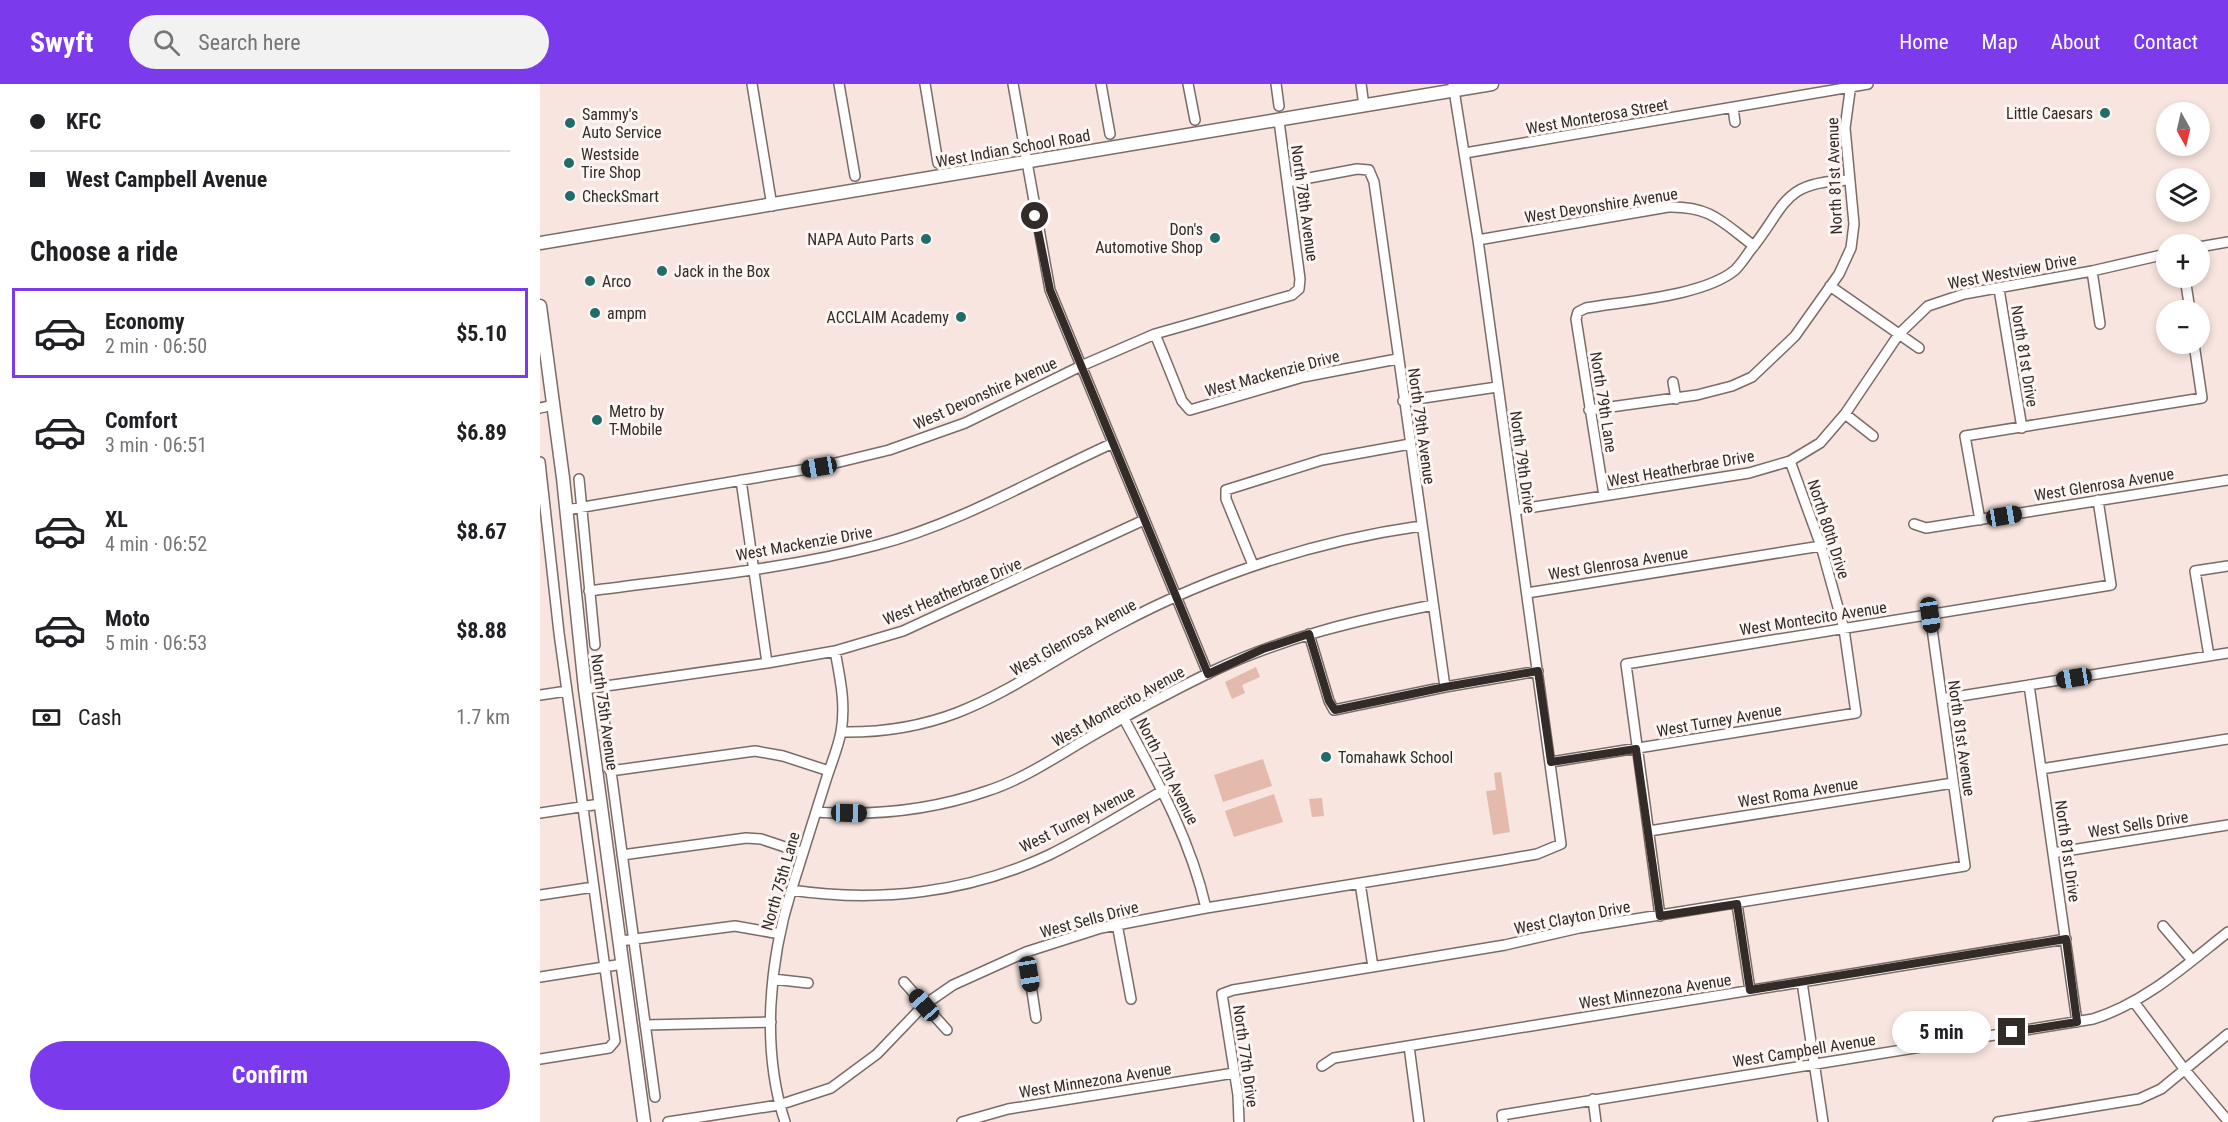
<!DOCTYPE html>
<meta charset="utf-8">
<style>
:root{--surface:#fff;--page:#f2f2f2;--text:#202124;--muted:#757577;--line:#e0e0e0;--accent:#7c3aed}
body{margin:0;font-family:"Roboto Condensed",sans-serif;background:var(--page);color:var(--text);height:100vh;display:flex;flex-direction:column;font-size:22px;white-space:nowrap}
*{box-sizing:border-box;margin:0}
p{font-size:20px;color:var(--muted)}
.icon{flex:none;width:33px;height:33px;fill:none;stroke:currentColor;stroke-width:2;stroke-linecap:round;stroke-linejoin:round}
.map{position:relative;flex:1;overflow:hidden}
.sheet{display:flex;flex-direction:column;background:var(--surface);width:540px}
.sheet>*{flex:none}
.hud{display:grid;align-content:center;height:132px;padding:0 30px;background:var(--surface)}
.needle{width:39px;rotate:172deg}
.controls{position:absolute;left:1616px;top:18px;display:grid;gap:12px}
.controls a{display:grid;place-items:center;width:54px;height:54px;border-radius:50%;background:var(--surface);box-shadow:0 3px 9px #0003;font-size:30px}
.end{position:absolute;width:27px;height:27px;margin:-14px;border:8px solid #322b28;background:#fff;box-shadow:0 0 0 3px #fff}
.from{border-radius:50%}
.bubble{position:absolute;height:42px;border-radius:21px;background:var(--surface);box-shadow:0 3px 9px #0003;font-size:20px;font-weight:700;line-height:42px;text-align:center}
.car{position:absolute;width:18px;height:36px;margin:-18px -9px;border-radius:8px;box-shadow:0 0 4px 2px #0007;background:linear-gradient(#222 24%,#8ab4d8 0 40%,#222 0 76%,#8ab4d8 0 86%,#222 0)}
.hud b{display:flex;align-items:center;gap:21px;height:57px;font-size:22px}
.hud b+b{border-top:2px solid var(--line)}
.hud i{width:15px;height:15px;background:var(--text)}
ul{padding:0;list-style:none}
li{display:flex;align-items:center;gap:18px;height:90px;margin:0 12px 9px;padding:0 18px;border:3px solid transparent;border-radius:0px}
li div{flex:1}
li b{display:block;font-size:22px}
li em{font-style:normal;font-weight:700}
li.selected{border-color:var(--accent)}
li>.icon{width:54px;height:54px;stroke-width:1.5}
h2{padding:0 30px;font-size:27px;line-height:72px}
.pay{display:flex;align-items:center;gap:15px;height:66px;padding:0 30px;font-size:22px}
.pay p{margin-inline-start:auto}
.button{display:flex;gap:12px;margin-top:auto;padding:12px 30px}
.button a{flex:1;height:69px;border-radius:36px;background:var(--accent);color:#fff;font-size:24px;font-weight:700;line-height:69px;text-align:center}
header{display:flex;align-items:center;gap:36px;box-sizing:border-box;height:84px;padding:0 30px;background:var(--accent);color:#fff}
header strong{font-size:28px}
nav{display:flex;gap:33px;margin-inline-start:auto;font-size:21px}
.search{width:420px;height:54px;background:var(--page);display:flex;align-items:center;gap:15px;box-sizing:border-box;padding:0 21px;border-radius:33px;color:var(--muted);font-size:22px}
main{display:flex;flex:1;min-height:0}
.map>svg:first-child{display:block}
</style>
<header>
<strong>Swyft</strong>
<div class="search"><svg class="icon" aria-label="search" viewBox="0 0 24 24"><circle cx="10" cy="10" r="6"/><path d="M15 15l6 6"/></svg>Search here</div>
<nav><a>Home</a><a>Map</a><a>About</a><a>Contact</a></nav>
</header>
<main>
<section class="sheet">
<div class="hud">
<b><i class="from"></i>KFC</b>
<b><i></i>West Campbell Avenue</b>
</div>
<h2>Choose a ride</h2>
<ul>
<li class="selected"><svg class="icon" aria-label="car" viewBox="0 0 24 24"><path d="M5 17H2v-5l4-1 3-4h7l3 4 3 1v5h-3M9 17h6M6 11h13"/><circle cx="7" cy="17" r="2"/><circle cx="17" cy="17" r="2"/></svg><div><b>Economy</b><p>2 min · 06:50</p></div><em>$5.10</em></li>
<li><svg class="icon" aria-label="car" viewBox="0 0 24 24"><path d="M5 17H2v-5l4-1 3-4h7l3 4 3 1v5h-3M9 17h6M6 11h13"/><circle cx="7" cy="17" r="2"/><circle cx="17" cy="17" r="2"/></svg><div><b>Comfort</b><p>3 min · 06:51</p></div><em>$6.89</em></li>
<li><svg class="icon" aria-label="car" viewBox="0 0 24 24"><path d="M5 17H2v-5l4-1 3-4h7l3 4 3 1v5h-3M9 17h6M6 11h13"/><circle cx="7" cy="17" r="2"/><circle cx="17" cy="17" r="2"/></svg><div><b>XL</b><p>4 min · 06:52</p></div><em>$8.67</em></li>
<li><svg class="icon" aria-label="car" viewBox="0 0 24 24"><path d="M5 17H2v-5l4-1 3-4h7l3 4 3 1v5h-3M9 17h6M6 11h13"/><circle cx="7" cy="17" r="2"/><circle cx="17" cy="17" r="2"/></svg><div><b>Moto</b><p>5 min · 06:53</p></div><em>$8.88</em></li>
</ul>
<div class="pay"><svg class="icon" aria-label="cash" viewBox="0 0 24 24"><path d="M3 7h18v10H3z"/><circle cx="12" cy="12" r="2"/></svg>Cash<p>1.7 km</p></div>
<div class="button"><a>Confirm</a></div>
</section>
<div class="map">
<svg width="1688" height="1038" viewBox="0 0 1688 1038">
<rect width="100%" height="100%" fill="#f8e5df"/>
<path fill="#e3baab" d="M716,583L720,593L702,601L705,609L692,615L685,598Z
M723,675L732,702L683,718L674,691Z
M961,688L970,748L953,751L946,707L956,706L954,689Z
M734,710L743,738L694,753L685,727Z
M782,714L784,732L772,733L769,715Z"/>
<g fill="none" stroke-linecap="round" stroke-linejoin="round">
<defs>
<path id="minor" d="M212,0L232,122
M299,0L315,92
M385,0L398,79
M473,0L510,206L668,590
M561,0L570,50
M648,0L655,36
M736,0L739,22
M821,0L824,22
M1193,24L1195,38
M925,69L1328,0
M748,98L817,85L829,86L834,98L905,603
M938,156L1128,123C1171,122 1182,138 1214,162
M1659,163L1688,158
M1552,187L1560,240
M1645,194L1650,226
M1290,202L1379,264
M1459,205L1482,344
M615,250L642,317L650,326L763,293L857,275
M1133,298L1136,315
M863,317L957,303
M0,324L14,321
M1049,326L1157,311L1192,302L1212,293L1255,252L1299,190L1311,164L1314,140L1305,44L1311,0
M1305,330L1333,352
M0,378L19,549L75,957L69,964L0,975
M39,395L55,561
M201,396L227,579
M1064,412L1036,235L1038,228L1046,224C1087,217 1164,212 1195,186C1200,181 1205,174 1209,168C1247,122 1240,98 1309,96
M26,426L279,383L349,366L425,339L541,282L615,250L752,211L759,205L760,195L739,37
M975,426L1209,389L1250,377L1280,359L1305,330L1359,250L1388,222L1424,210L1552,187L1626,170
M1440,436L1425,352L1662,314L1654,260
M1374,440L1386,444L1688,396
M713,481L686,415V406L782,376L870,360
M49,507C145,494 244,486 337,461C418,440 496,394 571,360
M987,509L1281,462
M769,550L789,617L794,626L905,603L998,587
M1669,572L1655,487L1688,482
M1489,601L1537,938
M45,605L227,579L295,567L363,547L604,436
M0,611L27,607
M1402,615L1688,569
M63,628L115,1013
M583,633C617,696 650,754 666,824
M301,648C423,650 476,595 576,542C671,491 775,457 881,442
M1011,678L1316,629L1304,545L1281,462L1250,377
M1501,685L1688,655
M70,687L215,667L243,672L289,687
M276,728C333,732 392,726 447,707C485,695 520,670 555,650C594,627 634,606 675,586C745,553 818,536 893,521
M0,729L60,720
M1109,747L1413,699
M1513,769L1688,741
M82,771L206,754L221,755L263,769
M820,799L833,883
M251,806C338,819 428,809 509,771C548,752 586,728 624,706
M0,811L54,803
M1197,820L1210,906
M1120,832L1086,580L1571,501L1558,416
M577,840L591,915
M1623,842L1652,876
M80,857L195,842L240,850
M486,868L496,934
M0,893L83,880
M233,895L268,899
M364,898L407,946
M1262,898L1283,1038
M1594,918L1645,986L1688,1037
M105,941L231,938
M869,962L879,1038
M782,982L794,974L1526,855
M1053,1015L1056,1038
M128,1038L239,1021L291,1004L337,970L384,921L413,901L486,868L561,844L666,824L963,776L997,770L1021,760L938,156L913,0
M245,1038C221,965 229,877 252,804C263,768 275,732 286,696C291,680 298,664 301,648C306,620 300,594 295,567
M422,1038L468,1025L694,989
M699,1038L698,1011L682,910L693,906L965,861L1039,844L1425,782L1390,530
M963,1038L962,1031L1553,935C1605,919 1646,881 1688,848
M1458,1038L1599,1015L1621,1005L1688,950"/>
<path id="secondary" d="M0,159L952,0
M0,222L23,394L45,605L104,1038"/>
</defs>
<use href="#minor" stroke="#7b6b66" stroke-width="12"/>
<use href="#secondary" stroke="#7b6b66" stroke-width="15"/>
<use href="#minor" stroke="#fff" stroke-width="9"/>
<use href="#secondary" stroke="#fff" stroke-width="12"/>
</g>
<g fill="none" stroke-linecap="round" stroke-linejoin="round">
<path stroke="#322b28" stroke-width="8" d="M495,132L510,206L668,590L723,565L769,550L789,617L795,626L905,603L998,587L1011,678L1096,665L1120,832L1197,820L1210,906L1526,855L1537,938L1472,948"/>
</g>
<g fill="#216c69" stroke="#fdf5f2" stroke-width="2">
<circle cx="1565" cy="29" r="6"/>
<circle cx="30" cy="39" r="6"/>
<circle cx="29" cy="79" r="6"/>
<circle cx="30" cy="112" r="6"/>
<circle cx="675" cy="154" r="6"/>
<circle cx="386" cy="155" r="6"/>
<circle cx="122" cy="187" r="6"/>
<circle cx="50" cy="197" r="6"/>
<circle cx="55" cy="229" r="6"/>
<circle cx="421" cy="233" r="6"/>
<circle cx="57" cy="336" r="6"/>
<circle cx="786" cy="673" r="6"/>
</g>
<g text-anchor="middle" stroke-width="6" stroke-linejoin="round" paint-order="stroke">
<g font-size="16" fill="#322b28" stroke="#fdf5f2" text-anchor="start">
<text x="1553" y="35" text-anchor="end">Little Caesars</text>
<text x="42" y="36">Sammy's<tspan x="42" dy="18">Auto Service</tspan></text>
<text x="41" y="76">Westside<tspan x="41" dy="18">Tire Shop</tspan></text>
<text x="42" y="118">CheckSmart</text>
<text x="663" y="151" text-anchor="end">Don's<tspan x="663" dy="18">Automotive Shop</tspan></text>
<text x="374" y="161" text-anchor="end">NAPA Auto Parts</text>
<text x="134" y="193">Jack in the Box</text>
<text x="62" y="203">Arco</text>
<text x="67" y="235">ampm</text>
<text x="409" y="239" text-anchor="end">ACCLAIM Academy</text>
<text x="69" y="333">Metro by<tspan x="69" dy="18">T-Mobile</tspan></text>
<text x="798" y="679">Tomahawk School</text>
</g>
<g font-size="16" fill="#322b28" stroke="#fdf5f2">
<text transform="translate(1057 32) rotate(-10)" y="6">West Monterosa Street</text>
<text transform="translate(473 64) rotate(-10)" y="6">West Indian School Road</text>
<text transform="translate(1294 92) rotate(-92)" y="6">North 81st Avenue</text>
<text transform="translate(765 119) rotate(82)" y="6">North 78th Avenue</text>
<text transform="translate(1061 121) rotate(-9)" y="6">West Devonshire Avenue</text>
<text transform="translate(1472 187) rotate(-11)" y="6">West Westview Drive</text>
<text transform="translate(1485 272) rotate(81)" y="6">North 81st Drive</text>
<text transform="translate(732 289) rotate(-15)" y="6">West Mackenzie Drive</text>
<text transform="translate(445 309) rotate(-24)" y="6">West Devonshire Avenue</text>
<text transform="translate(1064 318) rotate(81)" y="6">North 79th Lane</text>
<text transform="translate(882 342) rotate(82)" y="6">North 79th Avenue</text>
<text transform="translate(983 378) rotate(82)" y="6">North 79th Drive</text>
<text transform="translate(1141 384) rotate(-10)" y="6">West Heatherbrae Drive</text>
<text transform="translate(1564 400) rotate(-9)" y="6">West Glenrosa Avenue</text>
<text transform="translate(1289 445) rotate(72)" y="6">North 80th Drive</text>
<text transform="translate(264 459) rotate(-10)" y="6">West Mackenzie Drive</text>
<text transform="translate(1078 479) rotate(-9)" y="6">West Glenrosa Avenue</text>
<text transform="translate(412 507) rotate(-23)" y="6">West Heatherbrae Drive</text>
<text transform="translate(1273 534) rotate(-9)" y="6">West Montecito Avenue</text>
<text transform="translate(533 553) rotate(-29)" y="6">West Glenrosa Avenue</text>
<text transform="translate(578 622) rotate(-29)" y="6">West Montecito Avenue</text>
<text transform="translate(65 628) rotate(82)" y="6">North 75th Avenue</text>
<text transform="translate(1179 636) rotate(-10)" y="6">West Turney Avenue</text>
<text transform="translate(1422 654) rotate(82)" y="6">North 81st Avenue</text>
<text transform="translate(628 687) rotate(63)" y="6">North 77th Avenue</text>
<text transform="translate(1258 708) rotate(-9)" y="6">West Roma Avenue</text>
<text transform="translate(537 735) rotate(-27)" y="6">West Turney Avenue</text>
<text transform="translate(1598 740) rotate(-9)" y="6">West Sells Drive</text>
<text transform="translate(1528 767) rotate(82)" y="6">North 81st Drive</text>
<text transform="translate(240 797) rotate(-74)" y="6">North 75th Lane</text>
<text transform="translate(1032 833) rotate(-11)" y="6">West Clayton Drive</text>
<text transform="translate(549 835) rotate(-15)" y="6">West Sells Drive</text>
<text transform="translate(1115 907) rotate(-9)" y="6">West Minnezona Avenue</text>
<text transform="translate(1264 966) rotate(-9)" y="6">West Campbell Avenue</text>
<text transform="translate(706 972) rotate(82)" y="6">North 77th Drive</text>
<text transform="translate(555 996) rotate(-9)" y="6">West Minnezona Avenue</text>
</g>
</g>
</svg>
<div class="controls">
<a><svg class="needle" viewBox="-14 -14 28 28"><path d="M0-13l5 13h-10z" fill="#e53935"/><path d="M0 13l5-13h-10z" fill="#757577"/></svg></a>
<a><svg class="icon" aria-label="layers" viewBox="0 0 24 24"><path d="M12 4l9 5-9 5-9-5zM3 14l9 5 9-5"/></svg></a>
<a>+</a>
<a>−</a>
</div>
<i class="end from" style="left:495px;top:132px"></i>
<i class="end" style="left:1472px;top:948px"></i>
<div class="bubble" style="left:1352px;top:927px;width:99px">5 min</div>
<i class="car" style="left:279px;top:383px;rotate:260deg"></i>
<i class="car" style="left:1464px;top:432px;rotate:81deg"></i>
<i class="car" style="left:1390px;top:531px;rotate:172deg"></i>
<i class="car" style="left:1534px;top:594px;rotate:261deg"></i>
<i class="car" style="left:309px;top:729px;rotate:91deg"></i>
<i class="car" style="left:489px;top:890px;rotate:171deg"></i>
<i class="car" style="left:384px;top:921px;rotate:319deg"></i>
</div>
</main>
